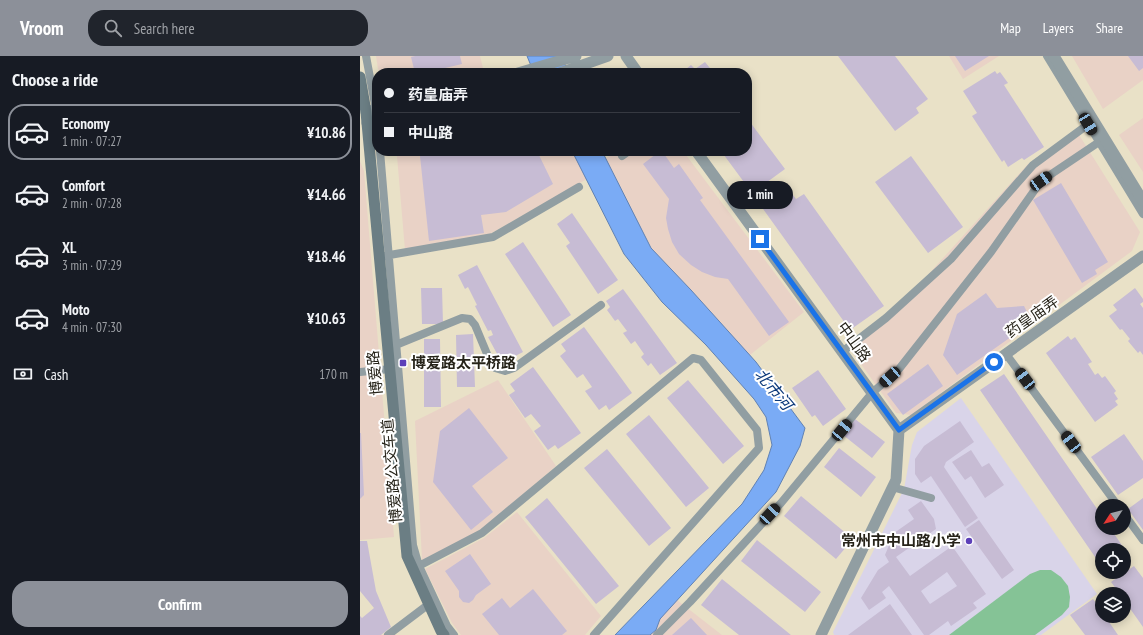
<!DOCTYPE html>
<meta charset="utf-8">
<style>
:root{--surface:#171b24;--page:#20242c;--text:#f1f3f6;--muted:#9ea1a6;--line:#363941;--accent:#8c9099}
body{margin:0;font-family:"PT Sans Narrow","Noto Sans SC",sans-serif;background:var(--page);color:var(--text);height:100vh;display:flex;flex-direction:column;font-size:15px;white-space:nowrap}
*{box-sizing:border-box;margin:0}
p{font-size:13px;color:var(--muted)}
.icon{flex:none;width:22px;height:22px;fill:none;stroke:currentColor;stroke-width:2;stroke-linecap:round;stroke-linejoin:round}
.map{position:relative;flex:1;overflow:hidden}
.sheet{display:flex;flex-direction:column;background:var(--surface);width:360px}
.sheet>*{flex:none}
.top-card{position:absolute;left:12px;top:12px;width:380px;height:88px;border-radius:16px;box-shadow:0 2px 10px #0003;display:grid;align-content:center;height:88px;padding:0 12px;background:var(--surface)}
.needle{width:26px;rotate:234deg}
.buttons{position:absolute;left:735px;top:443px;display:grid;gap:8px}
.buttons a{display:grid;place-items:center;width:36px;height:36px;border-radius:50%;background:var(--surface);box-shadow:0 2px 10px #0003;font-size:20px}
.end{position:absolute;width:18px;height:18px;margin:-9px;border:5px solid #1a73e8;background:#fff;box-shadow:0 0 0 2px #fff}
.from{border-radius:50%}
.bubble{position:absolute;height:28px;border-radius:14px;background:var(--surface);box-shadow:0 2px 10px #0003;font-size:13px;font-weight:700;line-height:28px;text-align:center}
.car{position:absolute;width:12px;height:24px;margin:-12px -6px;border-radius:5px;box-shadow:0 0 3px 1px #0007;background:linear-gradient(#222 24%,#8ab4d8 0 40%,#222 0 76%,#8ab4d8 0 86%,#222 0)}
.top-card b{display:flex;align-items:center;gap:14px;height:38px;font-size:15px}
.top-card b+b{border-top:1px solid var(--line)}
.top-card i{width:10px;height:10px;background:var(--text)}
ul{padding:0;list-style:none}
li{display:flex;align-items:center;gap:12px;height:56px;margin:0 8px 6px;padding:0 4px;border:2px solid transparent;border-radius:16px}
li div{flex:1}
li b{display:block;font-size:15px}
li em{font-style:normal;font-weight:700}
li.on{border-color:var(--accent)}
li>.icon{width:36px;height:36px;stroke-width:1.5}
h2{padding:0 12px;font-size:18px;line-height:48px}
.pay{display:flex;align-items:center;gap:10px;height:44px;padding:0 12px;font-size:15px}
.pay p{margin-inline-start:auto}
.primary-button{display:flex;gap:8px;margin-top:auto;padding:8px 12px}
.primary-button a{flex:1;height:46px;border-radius:16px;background:var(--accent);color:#fff;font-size:16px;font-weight:700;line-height:46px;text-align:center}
header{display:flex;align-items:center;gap:24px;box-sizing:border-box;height:56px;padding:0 20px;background:var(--accent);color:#fff}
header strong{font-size:19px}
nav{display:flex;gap:22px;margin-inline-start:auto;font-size:14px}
.search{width:280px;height:36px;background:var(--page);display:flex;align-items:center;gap:10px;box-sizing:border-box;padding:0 14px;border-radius:16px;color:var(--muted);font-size:15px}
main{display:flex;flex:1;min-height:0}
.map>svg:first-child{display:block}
</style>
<header>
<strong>Vroom</strong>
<div class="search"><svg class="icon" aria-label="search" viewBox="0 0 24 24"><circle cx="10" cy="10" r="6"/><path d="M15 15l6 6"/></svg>Search here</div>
<nav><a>Map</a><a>Layers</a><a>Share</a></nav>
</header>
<main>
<section class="sheet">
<h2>Choose a ride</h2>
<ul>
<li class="on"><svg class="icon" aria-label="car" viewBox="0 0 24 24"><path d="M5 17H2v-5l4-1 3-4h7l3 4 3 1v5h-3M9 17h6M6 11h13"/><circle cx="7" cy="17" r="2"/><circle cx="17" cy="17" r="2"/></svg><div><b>Economy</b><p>1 min · 07:27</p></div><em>¥10.86</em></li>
<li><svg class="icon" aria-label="car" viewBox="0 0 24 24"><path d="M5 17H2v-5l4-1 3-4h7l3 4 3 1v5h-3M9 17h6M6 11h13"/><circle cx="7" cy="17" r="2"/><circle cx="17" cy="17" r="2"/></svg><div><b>Comfort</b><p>2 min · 07:28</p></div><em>¥14.66</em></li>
<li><svg class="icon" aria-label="car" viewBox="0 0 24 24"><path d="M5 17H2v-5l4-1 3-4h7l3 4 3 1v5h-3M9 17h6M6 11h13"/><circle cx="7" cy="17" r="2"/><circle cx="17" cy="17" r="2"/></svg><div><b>XL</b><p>3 min · 07:29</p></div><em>¥18.46</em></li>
<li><svg class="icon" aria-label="car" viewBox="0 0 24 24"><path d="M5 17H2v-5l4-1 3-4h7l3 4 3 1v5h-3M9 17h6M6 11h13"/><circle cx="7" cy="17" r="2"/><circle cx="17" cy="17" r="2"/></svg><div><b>Moto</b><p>4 min · 07:30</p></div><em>¥10.63</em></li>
</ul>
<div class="pay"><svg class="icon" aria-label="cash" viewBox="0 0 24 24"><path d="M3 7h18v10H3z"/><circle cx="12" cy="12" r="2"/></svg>Cash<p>170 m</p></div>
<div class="primary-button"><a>Confirm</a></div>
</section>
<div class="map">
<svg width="783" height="579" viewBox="0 0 783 579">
<rect width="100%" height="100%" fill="#e9e1c7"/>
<path fill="#e9d2c6" d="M16,0H120L123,12L106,17H21L18,13Z
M589,0H639L603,23Z
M712,0H783V24L743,53Z
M783,62V116L759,79Z
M716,74L780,176L772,195L551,359L536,357L488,290L547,242L668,108Z
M38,95H212L227,123L130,178L45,194L37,100Z
M256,95H323L444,256L390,299L331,234L291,192L245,103Z
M0,105L4,115L34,481L0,484Z
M138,324L196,410L122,474L62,504L55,365Z
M157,456L241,560L225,579H101L92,567L65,513L124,482Z
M317,544L362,579H290L296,574L300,563Z"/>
<path fill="#d9d4e9" d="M601,342L737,538L681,579H474L473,576L544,433L552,389L557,376Z"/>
<path fill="#85c396" d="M680,514H691L701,521L708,530L710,541L709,551L702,559L675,579H589L670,518Z"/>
<path fill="#7aabf5" stroke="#6182b3" d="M167,0H201L209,17H174Z
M212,95H242L291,192L331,234L396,306L445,372L440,390L416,436L300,563L296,574L290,579H255L382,448L404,414L412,389L406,361L394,343L346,289L302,246L264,198Z"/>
<path fill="#c7bcd4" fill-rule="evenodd" d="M55,0H100L102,8L64,17H55L51,1Z
M478,0H535L568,43L556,52L559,57L535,75Z
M595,0H629L605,15Z
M768,0H783V12L779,15Z
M345,6L354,17H321L331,9L335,13Z
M635,15L637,18L640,16L648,27L644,29L684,91L664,104L662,102L648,111L644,104L642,106L612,60L617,57L603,35Z
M387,62L425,113L392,137L361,95H387Z
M61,95H177L193,128L146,156L121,159L124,177L69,185L60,100Z
M300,95H302L314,112L319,108L343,142L340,144L429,266L409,280L368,223L355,221L342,216L331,209L319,198L312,186L308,173L306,162L309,143L283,108Z
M551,100L603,171L568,197L515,126Z
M701,127L748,206L735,214L737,218L722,227L673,144Z
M427,131L436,143L444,138L524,250L490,274L401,150Z
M212,157L258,224L238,238L206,190L210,187L197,168Z
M163,186L211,259L193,271L145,198Z
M117,209L163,296L142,307L128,281L133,279L131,274L128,275L115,250L117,249L108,231L105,233L98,219Z
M61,232H82L83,268H62Z
M775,232L783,243V246L780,248L783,252V299L780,295L778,297L768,285L770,283L762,273L760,274L749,260L757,254L753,249Z
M263,233L317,307L300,319L291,307L288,310L281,301L284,298L275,285L271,288L263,277L267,275L258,263L255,265L247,254L250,251L246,245Z
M626,237L637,252L664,250L672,266L597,319L583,299L597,258Z
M224,271L272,337L249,354L246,349L239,354L225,335L232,331L223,318L217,322L200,300L206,295L201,288Z
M113,278L115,331H97L96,279Z
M708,280L711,284L715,281L732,306L728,308L735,319L738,317L742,322L745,320L756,335L754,337L758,343L755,345L758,349L735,366L686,297Z
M64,283H80L81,351H64Z
M568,308L583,330L543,359L527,338Z
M173,311L221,377L198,393L195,389L188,394L174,375L181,370L171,358L165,362L149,339L155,335L150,328Z
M458,314L486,353L463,370L455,359L452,361L432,332Z
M644,318L742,460V472H750L768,498L764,501V494H742V511L620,334Z
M328,324L384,390L363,408L307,342Z
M109,352L148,402L112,430L133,456L111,474L73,426L80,375Z
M289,359L349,432L326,451L266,378Z
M495,363L525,386L512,402L483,379Z
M600,365L614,386L586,406L584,411L618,462L605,471L571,420L561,427L555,418V403L564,390Z
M0,377H1L4,439L0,443Z
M764,378L783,405V422L758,439L731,401Z
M479,392L516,421L501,441L464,411Z
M247,393L311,472L289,490L224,412Z
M611,394L622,411L629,407L644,429L625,442L611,420L605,424L592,406Z
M441,440L493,483L476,503L424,460Z
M187,442L259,530L236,548L165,461Z
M783,442V474L768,453Z
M561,445L574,463L576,473L536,501L550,520L592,490L626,538L613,547L617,552L591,570L588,565L569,579H564L529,530L522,536L526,542L509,554L501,542L518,514L529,506L525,499L534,477L554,463L548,454ZM587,516L597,530L570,548L561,535Z
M619,464L654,514L642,523L606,473Z
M397,484L461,536L445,556L381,505Z
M0,485H7L16,535L31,571L21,579H0V560L2,562L14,552L0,535Z
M110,498L131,528L116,539L113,544L109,547L103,546L99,541V535L85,515Z
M774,510L783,522V571L764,544V538H760L751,526Z
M362,523L431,579H379L341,549Z
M173,533L207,575L202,579H139L122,558L142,542L150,552Z
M733,543L742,555V560H745L758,579H725L710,559Z
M530,548L552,579H488Z
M331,562L347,579H312Z"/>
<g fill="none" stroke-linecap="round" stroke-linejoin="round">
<path stroke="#919ea2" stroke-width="8" d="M6,0L17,59
M687,0L783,158
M20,95L53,489L59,510L87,570L94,579
M262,100L269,95
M24,200L133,181L219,131
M31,291L102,262L110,263L115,269L130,305L135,312L145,315L154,312L241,249
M482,296L526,262L591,203L673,109L734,64
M646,298L758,450
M0,316L30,313
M532,431L571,442
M764,458L783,484
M53,513L122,477L333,302L341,304L397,374L399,392L234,579
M28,579L69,548
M297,579L330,546L421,447L512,337L539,313L631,196L681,125L745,82"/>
<path stroke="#919ea2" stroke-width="11" d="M266,0L278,17
M158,17L216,0
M200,17L248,0
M6,56L17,53
M7,67L17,64
M336,95L539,374L536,424L461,579
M539,374L783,200"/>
<path stroke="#919ea2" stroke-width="11" d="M694,0L783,145"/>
<path stroke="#6b7e84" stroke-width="11" d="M0,21L6,56L47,500L81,575L84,579"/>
</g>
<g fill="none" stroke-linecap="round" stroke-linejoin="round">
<path stroke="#1a73e8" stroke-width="5" d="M400,183L539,374L634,306"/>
</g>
<g fill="#5c40b9" stroke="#fff" stroke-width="1.5">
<rect x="39" y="303" width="8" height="8" rx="2"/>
<circle cx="609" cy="485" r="4"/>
</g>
<g text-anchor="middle" stroke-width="4" stroke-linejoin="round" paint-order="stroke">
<g font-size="15" fill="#262319" stroke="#fff">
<text transform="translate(672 261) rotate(-35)" y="5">药皇庙弄</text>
<text transform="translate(494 286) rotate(54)" y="5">中山路</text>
<text transform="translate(15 317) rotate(-95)" y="5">博爱路</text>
<text transform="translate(32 415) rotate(-95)" y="5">博爱路公交车道</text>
</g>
<g font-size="15" font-weight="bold" fill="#262319" stroke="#fff" text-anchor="start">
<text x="51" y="312">博爱路太平桥路</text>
<text x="601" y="490" text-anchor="end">常州市中山路小学</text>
</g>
<g font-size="16" font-style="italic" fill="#0d3a7b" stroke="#fff">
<text transform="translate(414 333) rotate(50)" y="6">北市河</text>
</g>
</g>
</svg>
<div class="buttons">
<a><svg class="needle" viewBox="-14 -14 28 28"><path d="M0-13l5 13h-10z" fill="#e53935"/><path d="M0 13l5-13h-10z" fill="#9ea1a6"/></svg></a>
<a><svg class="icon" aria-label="locate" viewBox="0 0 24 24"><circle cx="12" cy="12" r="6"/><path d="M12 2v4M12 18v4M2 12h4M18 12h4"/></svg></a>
<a><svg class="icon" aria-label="layers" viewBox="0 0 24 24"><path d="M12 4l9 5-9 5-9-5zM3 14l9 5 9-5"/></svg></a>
</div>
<i class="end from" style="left:634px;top:306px"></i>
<i class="end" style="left:400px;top:183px"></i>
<div class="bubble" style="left:367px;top:125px;width:66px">1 min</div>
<i class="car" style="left:728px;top:68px;rotate:149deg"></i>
<i class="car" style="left:681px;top:125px;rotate:56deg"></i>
<i class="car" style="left:530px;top:321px;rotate:228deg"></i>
<i class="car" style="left:665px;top:323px;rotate:323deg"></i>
<i class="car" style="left:482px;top:374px;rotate:40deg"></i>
<i class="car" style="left:711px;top:386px;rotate:323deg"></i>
<i class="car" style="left:410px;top:458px;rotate:43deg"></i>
<div class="top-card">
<b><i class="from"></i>药皇庙弄</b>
<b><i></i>中山路</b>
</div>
</div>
</main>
